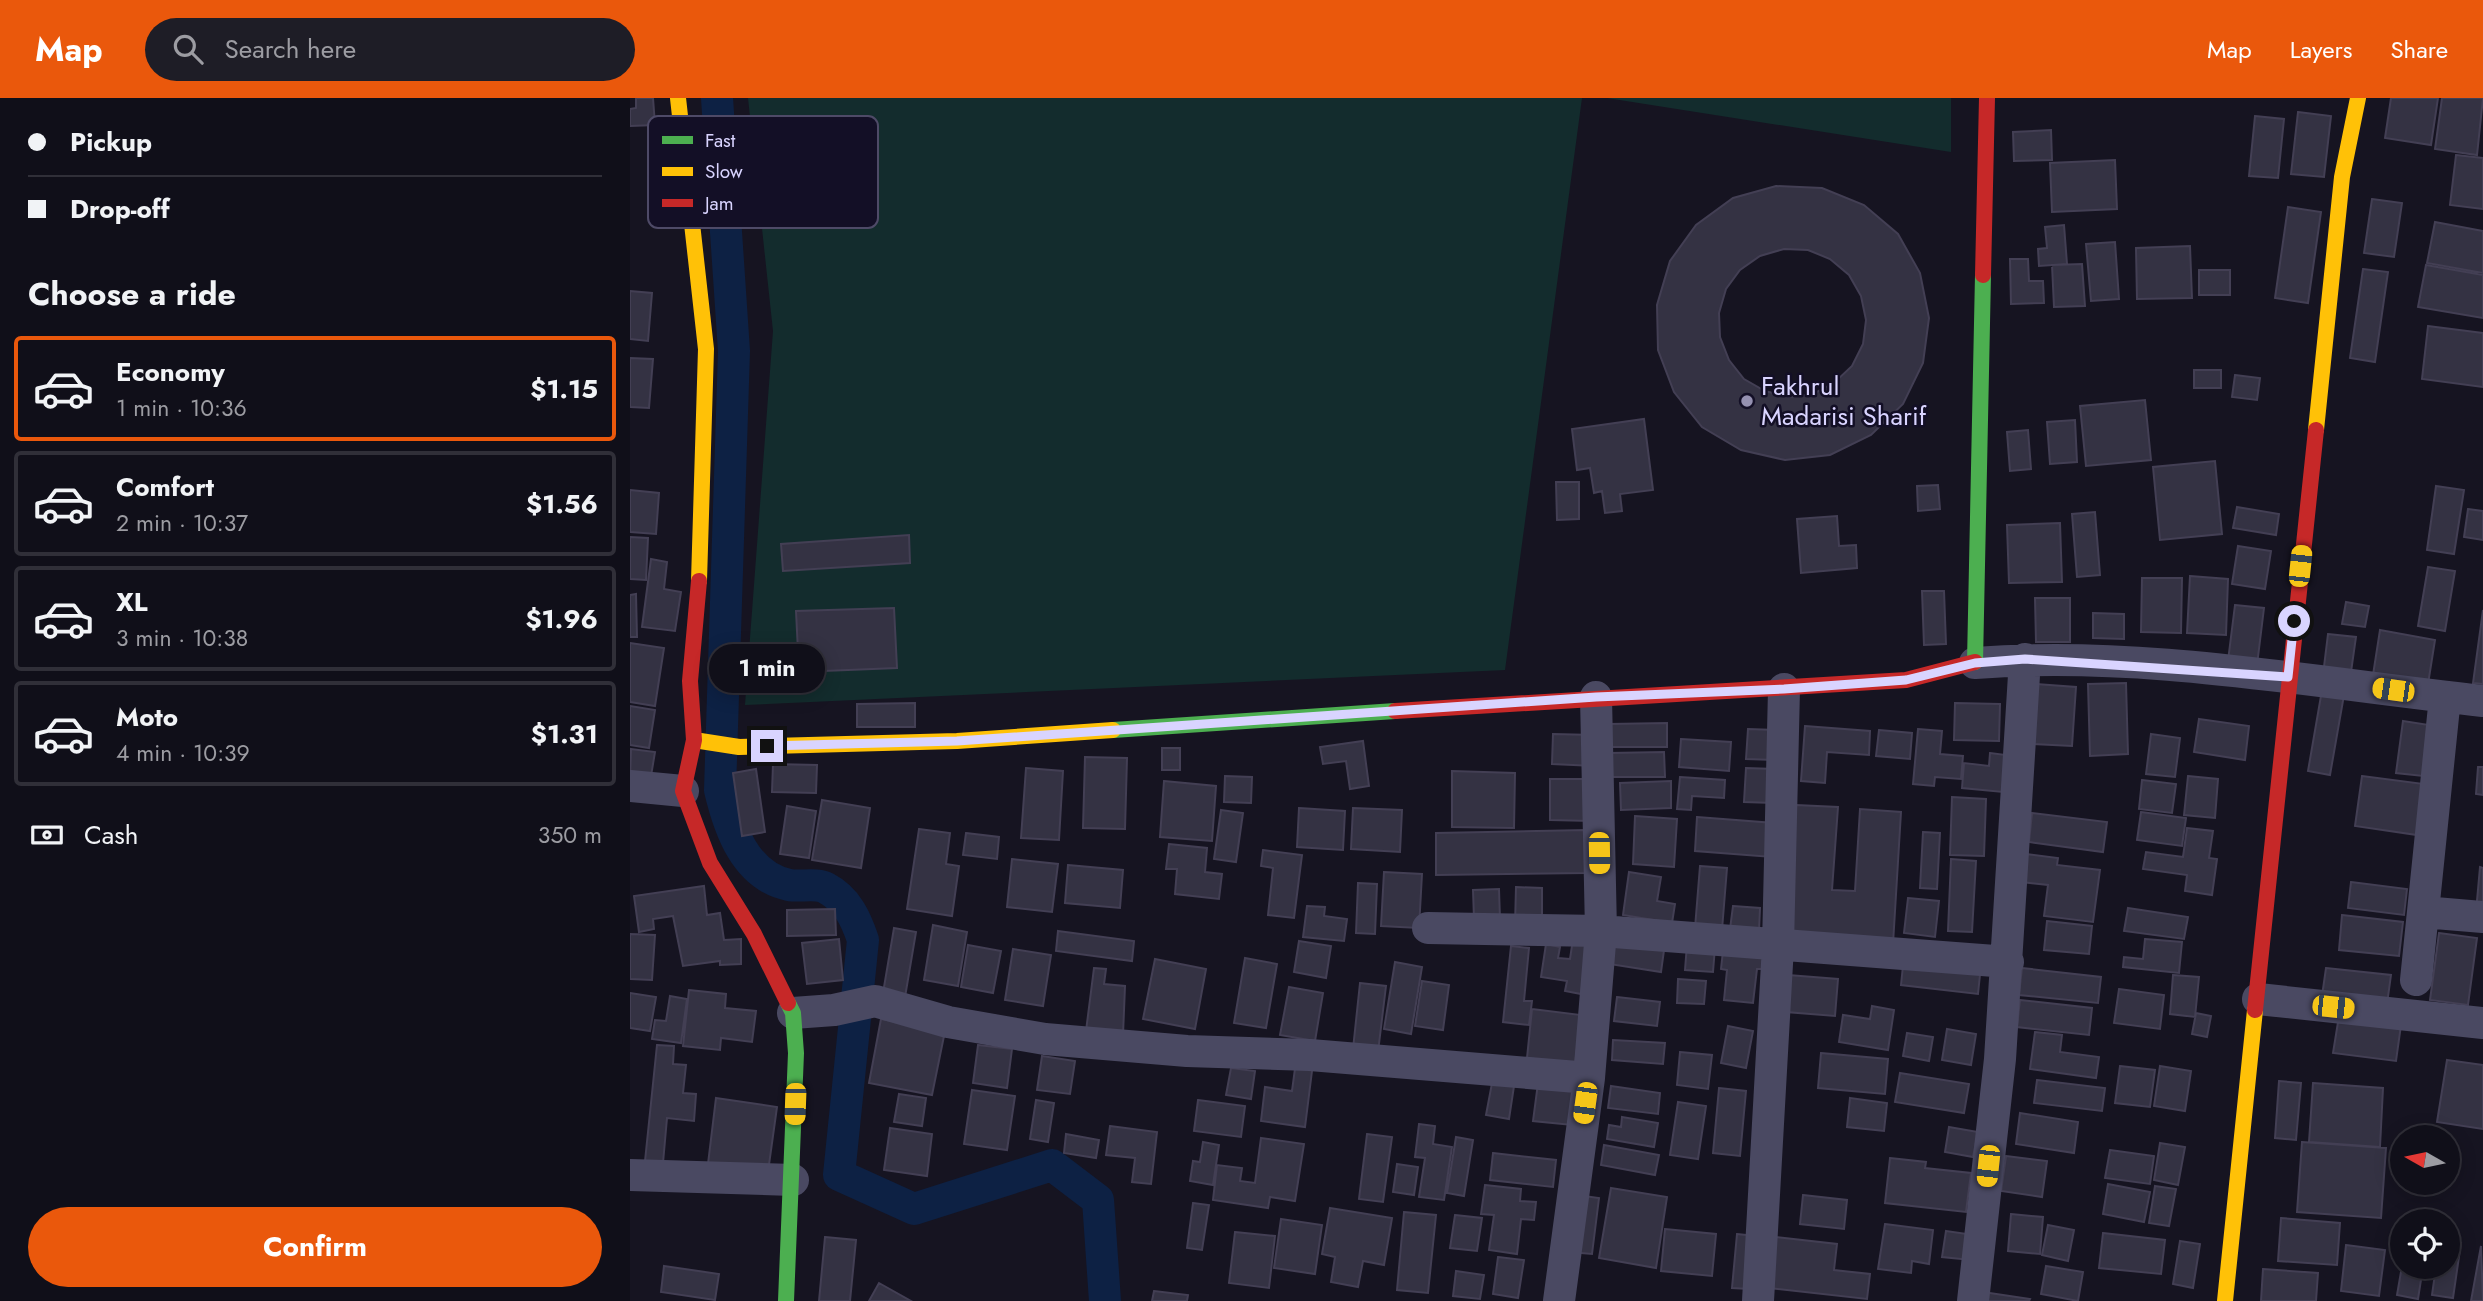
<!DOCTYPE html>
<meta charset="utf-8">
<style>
:root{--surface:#100f19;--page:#1e1d26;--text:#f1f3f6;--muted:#9c9ca2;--line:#302f38;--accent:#ea580c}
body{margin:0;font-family:Jost,sans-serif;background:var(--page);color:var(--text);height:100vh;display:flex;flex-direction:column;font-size:26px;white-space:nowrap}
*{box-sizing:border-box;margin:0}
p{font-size:23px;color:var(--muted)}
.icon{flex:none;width:38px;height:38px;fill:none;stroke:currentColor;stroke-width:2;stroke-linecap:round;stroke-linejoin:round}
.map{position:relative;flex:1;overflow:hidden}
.drawer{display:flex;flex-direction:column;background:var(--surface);width:630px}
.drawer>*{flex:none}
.guide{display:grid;align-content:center;height:154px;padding:0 28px;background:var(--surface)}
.needle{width:46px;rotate:279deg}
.fabs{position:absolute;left:1760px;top:1027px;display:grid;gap:14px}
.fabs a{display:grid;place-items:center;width:70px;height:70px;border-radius:50%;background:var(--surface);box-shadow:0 4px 18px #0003,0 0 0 2px var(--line);font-size:35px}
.end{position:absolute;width:32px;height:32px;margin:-16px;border:9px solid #d9d4ff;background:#111;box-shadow:0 0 0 4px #111}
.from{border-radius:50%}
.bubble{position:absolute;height:49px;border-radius:24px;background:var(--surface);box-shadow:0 4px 18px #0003,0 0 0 2px var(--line);font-size:23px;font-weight:700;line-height:49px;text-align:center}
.car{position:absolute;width:21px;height:42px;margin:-21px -10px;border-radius:9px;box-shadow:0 0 5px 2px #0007;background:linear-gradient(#f5c518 24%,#345 0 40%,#f5c518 0 76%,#345 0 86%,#f5c518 0)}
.guide b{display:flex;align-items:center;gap:24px;height:66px;font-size:26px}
.guide b+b{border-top:2px solid var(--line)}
.guide i{width:18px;height:18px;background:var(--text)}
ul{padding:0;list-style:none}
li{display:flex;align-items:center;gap:21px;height:105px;margin:0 14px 10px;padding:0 14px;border:4px solid var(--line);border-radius:7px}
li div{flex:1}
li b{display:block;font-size:26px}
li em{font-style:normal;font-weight:700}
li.selected{border-color:var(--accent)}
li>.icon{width:63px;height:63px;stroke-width:1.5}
h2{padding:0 28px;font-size:32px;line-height:84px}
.pay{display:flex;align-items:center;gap:18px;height:77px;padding:0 28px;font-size:26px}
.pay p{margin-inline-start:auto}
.button{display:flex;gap:14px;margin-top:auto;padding:14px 28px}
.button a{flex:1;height:80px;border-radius:42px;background:var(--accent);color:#fff;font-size:28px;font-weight:700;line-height:80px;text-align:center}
header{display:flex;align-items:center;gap:42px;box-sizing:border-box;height:98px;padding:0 35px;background:var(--accent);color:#fff}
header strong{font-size:33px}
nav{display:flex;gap:38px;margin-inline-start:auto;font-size:24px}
.search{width:490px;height:63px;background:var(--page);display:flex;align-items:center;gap:18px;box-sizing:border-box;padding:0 24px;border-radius:38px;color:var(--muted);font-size:26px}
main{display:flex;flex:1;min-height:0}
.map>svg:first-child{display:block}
</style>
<header>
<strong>Map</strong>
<div class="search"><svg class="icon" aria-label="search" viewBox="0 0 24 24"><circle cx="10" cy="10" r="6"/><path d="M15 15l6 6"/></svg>Search here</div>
<nav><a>Map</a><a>Layers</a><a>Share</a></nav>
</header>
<main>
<section class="drawer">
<div class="guide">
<b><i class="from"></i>Pickup</b>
<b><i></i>Drop-off</b>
</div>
<h2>Choose a ride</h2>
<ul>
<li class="selected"><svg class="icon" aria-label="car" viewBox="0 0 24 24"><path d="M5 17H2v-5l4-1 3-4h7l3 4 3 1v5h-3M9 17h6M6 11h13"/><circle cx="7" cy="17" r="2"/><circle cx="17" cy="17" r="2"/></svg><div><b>Economy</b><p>1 min · 10:36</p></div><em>$1.15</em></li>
<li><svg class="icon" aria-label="car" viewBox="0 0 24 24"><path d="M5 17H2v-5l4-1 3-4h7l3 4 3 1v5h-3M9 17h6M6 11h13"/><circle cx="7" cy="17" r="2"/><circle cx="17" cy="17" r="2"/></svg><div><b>Comfort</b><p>2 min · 10:37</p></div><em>$1.56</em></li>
<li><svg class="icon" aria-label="car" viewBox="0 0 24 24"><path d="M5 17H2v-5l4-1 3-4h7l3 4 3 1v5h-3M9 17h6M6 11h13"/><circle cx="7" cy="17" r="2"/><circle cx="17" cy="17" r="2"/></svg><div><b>XL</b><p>3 min · 10:38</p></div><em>$1.96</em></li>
<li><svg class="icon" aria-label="car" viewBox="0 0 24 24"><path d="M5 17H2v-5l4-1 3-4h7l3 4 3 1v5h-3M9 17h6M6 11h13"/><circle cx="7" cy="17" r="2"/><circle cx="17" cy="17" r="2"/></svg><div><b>Moto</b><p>4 min · 10:39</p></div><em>$1.31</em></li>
</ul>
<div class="pay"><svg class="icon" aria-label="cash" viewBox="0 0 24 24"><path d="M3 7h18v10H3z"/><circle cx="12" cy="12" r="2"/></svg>Cash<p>350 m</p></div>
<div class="button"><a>Confirm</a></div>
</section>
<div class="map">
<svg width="1853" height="1203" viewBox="0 0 1853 1203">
<rect width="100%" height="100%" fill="#161421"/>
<path fill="#132c2d" d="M118,0H952L875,572L115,607L143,233Z
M977,0H1321V54Z"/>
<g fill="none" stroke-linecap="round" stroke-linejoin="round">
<path stroke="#0d2144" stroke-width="32" d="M87,0L104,253L90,692C99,730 115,778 159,787C170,789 187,785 196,790C217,801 226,821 233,842L209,1077L284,1111L422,1067L468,1102L475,1203"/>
</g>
<path fill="#343243" stroke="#433f54" stroke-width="2" fill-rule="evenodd" d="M6,0H23L25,27L0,28V11L6,10Z
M1761,0H1808L1801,47L1755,40Z
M1812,0H1853L1847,57L1805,51Z
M1668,14L1701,18L1694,79L1661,76Z
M1625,18L1654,21L1648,80L1619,78Z
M1421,32L1422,62L1384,63L1383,34Z
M1826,57L1853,60V111L1820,107Z
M1485,62L1487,111L1422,114L1420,65Z
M1146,88L1192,90L1234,107L1268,136L1290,175L1299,220L1293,265L1273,306L1241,337L1200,357L1155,362L1111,352L1072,329L1044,294L1028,252L1027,207L1040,163L1066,127L1103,100ZM1154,151L1178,152L1200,161L1219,177L1231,198L1236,222L1233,246L1222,268L1204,285L1183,296L1159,299L1135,293L1114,281L1099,262L1090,239L1089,215L1096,191L1110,172L1130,158Z
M1742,101L1772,105L1764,159L1734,155Z
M1658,109L1691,114L1678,205L1645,200Z
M1805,124L1853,133V175L1797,165Z
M1434,127L1437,166L1409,168L1408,151L1417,150L1415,129Z
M1485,144L1489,201L1461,203L1456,146Z
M1560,148L1562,200L1507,201L1506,150Z
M1380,161H1398L1399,183H1413L1414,205L1381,206Z
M1452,166L1455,208L1424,209L1422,167Z
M1796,167L1853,177V220L1788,209Z
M1733,171L1758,174L1745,264L1720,260Z
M1569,172H1600V197H1569Z
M0,193L22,195L18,243L0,241Z
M1798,228L1853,235V289L1792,281Z
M0,260L23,261L19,310L0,309Z
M1564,272H1591V290H1564Z
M1605,277L1630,280L1627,302L1602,299Z
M1515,302L1521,362L1456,368L1450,308Z
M1014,321L1023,392L990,396L992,413L975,415L972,393L964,395L960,370L947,372L942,331Z
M1445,322L1447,364L1420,366L1417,324Z
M1398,332L1401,371L1380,373L1377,334Z
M1585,363L1592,436L1530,442L1523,369Z
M926,384H949V421L927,422Z
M1308,387L1310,411L1288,413L1287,388Z
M1806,388L1834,392L1824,456L1797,452Z
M0,392L29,395L26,436L0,434Z
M1607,409L1649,416L1646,437L1603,430Z
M1838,411L1853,413V442L1834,439Z
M1465,414L1470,477L1447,479L1442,416Z
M1207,418L1209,448L1226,447L1227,470L1171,475L1167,421Z
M1430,425L1432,484L1379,485L1377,427Z
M279,437L280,465L153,473L151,446Z
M0,439L18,440L16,482L0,481Z
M1608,448L1641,453L1635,491L1602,486Z
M21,461L37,464L34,491L51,494L45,533L12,529Z
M1798,469L1825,473L1815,533L1788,528Z
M1560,478L1598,481L1596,537L1557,535Z
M1512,480H1552L1551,535L1511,534Z
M1292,493H1314L1316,546L1294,547Z
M6,496L7,539H0V497Z
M1405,500H1440V544H1406Z
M1716,504L1739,508L1735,529L1712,526Z
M1605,507L1634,510L1627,567L1598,563Z
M264,510L267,570L169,574L166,513Z
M1853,512V586L1843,585Z
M1463,515L1494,516V541L1463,540Z
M1750,532L1805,542L1798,586L1743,577Z
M1698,536L1726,539L1720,581L1693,577Z
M0,545L34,550L25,608L0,604Z
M1496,585L1498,656L1460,658L1458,586Z
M1406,586L1446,589L1442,648L1403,646Z
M1692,592L1714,597L1700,677L1678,673Z
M285,605V629H227V606Z
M1325,605L1370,606L1369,643L1324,642Z
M0,608L25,612L19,650L0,647Z
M1569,621L1619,628L1615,662L1564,654Z
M1773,623L1799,627L1793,678L1766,675Z
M1037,625V649H979V626Z
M1175,628L1240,633L1239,657L1197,654L1195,685L1171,683Z
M1118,631L1146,632L1145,662L1116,661Z
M1288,631L1312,633L1310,656L1333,658L1331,681L1305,679L1304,688L1283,686Z
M1249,632L1282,635L1280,661L1246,658Z
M923,636L964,637V668L922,666Z
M1521,636L1550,640L1545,679L1516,676Z
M1051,641L1101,644L1099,673L1049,669Z
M733,643L739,688L720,691L716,663L693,666L690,649Z
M532,650H550V672H532Z
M1,651L25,654L20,684L0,681Z
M1034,654L1035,679H979V655Z
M1360,655L1376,657L1373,694L1332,690L1334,665L1359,668Z
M455,659L497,660L495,731L453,730Z
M143,666L187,667L186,695L142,694Z
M1848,669H1853V697L1846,696Z
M396,670L433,673L429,742L391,740Z
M1116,670L1145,671L1143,705L1114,704Z
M126,671L135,734L112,738L103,675Z
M822,673L885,675L884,730L822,729Z
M595,678L622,679L621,705L594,704Z
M1558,678L1588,681L1585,720L1554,717Z
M1732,678L1794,686L1787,737L1725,728Z
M1050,679L1095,682L1094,700L1062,698L1061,712L1047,711Z
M920,681H962V723L920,722Z
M1512,682L1546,686L1542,715L1509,711Z
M534,683L586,688L582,743L530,739Z
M1041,683V710L991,712L990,685Z
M1322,699L1356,701L1354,758L1320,757Z
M192,702L240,710L231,770L182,762Z
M1166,707L1208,709L1202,792L1225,793L1230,711L1271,714L1263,846L1158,840Z
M157,708L186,713L179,760L150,756Z
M669,710L715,713L713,752L667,749Z
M723,710L772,712L770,754L721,751Z
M591,712L613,715L606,764L584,761Z
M1511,714L1556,720L1552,748L1507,742Z
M1402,715L1477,724L1473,754L1399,744Z
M1005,718L1047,721L1044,769L1003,766Z
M1067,719L1144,725L1142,759L1065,753Z
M1557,730L1583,733L1579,760L1587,761L1582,797L1555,793L1557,777L1513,771L1516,754L1553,759Z
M289,731L320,735L316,766L329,768L322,818L277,811Z
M956,732L957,775L806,777V735Z
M1293,734L1310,735L1307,791L1290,790Z
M336,735L369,739L367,761L333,757Z
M539,746L577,750L575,774L592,776L589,801L545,796L547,771H536Z
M633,752L672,757L664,820L638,817L643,770L631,768Z
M1396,756L1428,760L1427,767L1470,772L1463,824L1414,818L1418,787L1392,784Z
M382,761L428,766L422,814L377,809Z
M1321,761L1346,763L1342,834L1318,833Z
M438,767L493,772L490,810L435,805Z
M1070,768L1097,770L1092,832L1065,830Z
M1850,769L1853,770V814H1846Z
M754,774L792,776L789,830L751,828Z
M999,774L1031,779L1027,803L1045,806L1042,825L993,817Z
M1721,784L1777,791L1774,817L1718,810Z
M728,785L747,786L745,836L726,835Z
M74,788L77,817L90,815L94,842L111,841V866L90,867V863L53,868L43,818L23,821L24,831L9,834L4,798Z
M886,789L912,790V828L885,827Z
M869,791L870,821H844L843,792Z
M1278,800L1309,803L1305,839L1274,835Z
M677,808L695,809L694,818L717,821L714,843L673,839Z
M1103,808L1130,810L1129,833L1100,831Z
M1498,810L1558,819L1554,841L1494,833Z
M205,811L206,837L157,838V812Z
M1712,817L1773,824L1769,858L1709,852Z
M1417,823L1462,828L1459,856L1414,852Z
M303,827L337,834L328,888L294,882Z
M264,830L286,834L274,905L252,901Z
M428,833L504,843L502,863L426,853Z
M1809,835L1847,840L1838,907L1800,902Z
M0,836L25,837L22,882L0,881Z
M978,837L1035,845L1031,874L973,865Z
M209,841L213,882L177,886L172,845Z
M943,841L959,843L951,896L935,893L937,883L911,879L916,846L930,849L928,860L940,861Z
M1515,841L1552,844L1549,875L1493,869L1494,859L1513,861Z
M669,843L701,848L696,880L664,874Z
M1094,844L1134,849L1132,871H1127L1123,905L1094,902L1097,872L1091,871Z
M1057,846L1085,849L1083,874L1055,872Z
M338,847L371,853L363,895L331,889Z
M881,848L899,850L894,903H902L899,927L873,924Z
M383,851L421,857L413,908L375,902Z
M1274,858L1351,867L1348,896L1271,887Z
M615,860L647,866L636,930L604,925Z
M525,861L576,871L565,931L513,921Z
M765,864L792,869L781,936L754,931Z
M464,870L476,871L474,886L495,888L493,937L456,933Z
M1392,870L1471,879L1468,905L1389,897Z
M1696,870L1761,877L1757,906L1692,898Z
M1158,877L1208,881L1205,918L1156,914Z
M1543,877L1569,879L1565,919L1540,916Z
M1048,881L1076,883L1074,906L1047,905Z
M792,883L819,887L813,932L785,928Z
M730,885L756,888L748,954L723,951Z
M659,889L693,895L685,943L650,937Z
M1489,891L1534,897L1530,931L1484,925Z
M59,892L96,896L95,910L126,913L122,944L91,940L90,952L53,948Z
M0,895L26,899L20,933L0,930Z
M40,898L57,901L51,945L22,941L25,922L36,923Z
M987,899L1030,904L1027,928L984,923Z
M1390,902L1462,910L1459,937L1387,929Z
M1242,908L1264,912L1258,952L1209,944L1213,917L1240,921Z
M902,911L951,917L945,966L897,960Z
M1566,915L1581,918L1577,939L1562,936Z
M1709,918L1771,927L1766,963L1703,955Z
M251,921L315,933L302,997L239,985Z
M1098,928L1123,933L1116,970L1091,965Z
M1317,931L1346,936L1341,967L1312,962Z
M1405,934L1432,937L1430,954L1469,959L1466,980L1400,971Z
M1277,935L1303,939L1299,963L1273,958Z
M983,942L1035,945L1033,966L982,962Z
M27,947L44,948L43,966L56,967L53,995L66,996L64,1023L37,1020L33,1065L15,1063Z
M348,947L382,951L377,990L343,985Z
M1050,954L1082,957L1078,991L1047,987Z
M1191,955L1258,961L1255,996L1188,990Z
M412,958L445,963L440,996L407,992Z
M1817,962L1853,967V1031L1807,1024Z
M666,963L683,965L675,1029L631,1023L635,989L662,993Z
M1490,968L1525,972L1520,1009L1485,1005Z
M1530,968L1561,973L1555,1013L1524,1008Z
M601,970L625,973L621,1001L596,997Z
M1270,975L1339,986L1334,1015L1265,1004Z
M1407,982L1475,990L1472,1013L1404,1005Z
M1649,983L1671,985L1666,1042L1645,1040Z
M862,985L884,988L879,1021L856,1017Z
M908,985L946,989L942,1027L903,1023Z
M1683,985L1753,990L1750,1049L1679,1044Z
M981,988L1030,995L1028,1016L978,1010Z
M1089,990L1116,993L1110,1058L1083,1055Z
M342,992L385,998L377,1052L334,1046Z
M269,996L296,1000L292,1028L264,1024Z
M86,1000L147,1009L138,1074L78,1066Z
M1220,1000L1257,1005L1254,1033L1217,1029Z
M406,1002L424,1005L418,1044L400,1041Z
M568,1002L615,1008L611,1039L564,1033Z
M1048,1004L1076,1008L1068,1061L1040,1057Z
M1390,1015L1448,1024L1444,1055L1386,1046Z
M992,1019L1028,1025L1024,1049L977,1041L979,1027L991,1029Z
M789,1026L805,1028L803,1046L822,1049L814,1102L789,1099L795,1060L785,1059Z
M480,1028L527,1034L521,1086L502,1084L505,1060L476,1057Z
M1319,1029L1348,1034L1343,1059L1315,1054Z
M260,1030L302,1036L297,1078L254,1072Z
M436,1036L469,1042L466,1060L434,1055Z
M737,1036L762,1039L753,1104L729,1101Z
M826,1039L843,1042L834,1098L817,1095Z
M631,1040L674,1046L665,1103L640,1099L638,1110L583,1102L587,1067L612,1070L610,1083L625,1085Z
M573,1044L589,1047L583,1087L560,1083L563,1063L570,1064Z
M1672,1044L1756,1050L1751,1120L1667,1114Z
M1530,1045L1555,1049L1548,1087L1524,1082Z
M974,1047L1029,1057L1025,1077L971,1067Z
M1480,1052L1524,1058L1520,1086L1475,1080Z
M863,1055L926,1062L923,1089L860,1082Z
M1376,1058L1417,1063L1412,1099L1371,1093Z
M1260,1060L1296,1064L1295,1070L1341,1075L1336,1114L1255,1105Z
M767,1066L788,1069L784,1097L763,1094Z
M1478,1086L1520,1094L1514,1124L1473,1116Z
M855,1087L891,1091L890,1103L906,1104L904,1122L891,1121L887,1156L859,1152L864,1117L851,1116Z
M1525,1088L1546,1091L1539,1128L1519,1125Z
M981,1090L1037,1099L1026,1170L969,1160Z
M1173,1097L1217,1102L1214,1131L1170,1126Z
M954,1098L969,1100L962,1156L940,1154Z
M563,1105L579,1107L572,1152L557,1150Z
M700,1110L762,1120L754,1167L733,1163L728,1189L701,1184L705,1159L692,1156Z
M774,1114L806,1117L798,1195L767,1192Z
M1381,1116L1413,1119L1410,1156L1378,1153Z
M825,1117L852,1120L847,1153L820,1150Z
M1651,1120L1710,1125L1707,1167L1648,1163Z
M651,1121L692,1127L685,1176L644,1170Z
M1255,1126L1303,1132L1299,1166L1282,1163L1281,1175L1248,1171Z
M1418,1127L1444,1132L1438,1163L1412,1157Z
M1035,1131L1086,1136L1082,1178L1031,1173Z
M1316,1133L1344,1137L1341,1162L1312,1159Z
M605,1134L645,1138L639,1190L599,1185Z
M1473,1135L1535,1142L1531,1176L1469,1170Z
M1107,1136L1125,1138L1119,1191L1102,1190Z
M195,1139L226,1142L220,1203H189Z
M1146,1139L1207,1146L1204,1172L1240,1176L1237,1201L1140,1190Z
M1550,1143L1570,1146L1563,1190L1543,1186Z
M1818,1143L1831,1145L1823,1200L1802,1197L1806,1169H1818Z
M1716,1147L1755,1152L1749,1198L1711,1193Z
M1851,1148L1853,1203H1841Z
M868,1159L894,1162L888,1200L863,1196Z
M1773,1162V1169H1793L1788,1201L1767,1197Z
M34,1168L89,1176L85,1202L31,1194Z
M1416,1168L1453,1174L1448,1203L1411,1196Z
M1633,1171L1688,1175L1686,1203H1631Z
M826,1173L854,1177L850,1201L823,1198Z
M249,1185L281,1203H239Z
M524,1193L558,1197L557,1203H522Z
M1353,1194L1400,1201L1399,1203H1352Z"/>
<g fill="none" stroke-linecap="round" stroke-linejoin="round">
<path stroke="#4a4962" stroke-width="32" d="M1345,565C1514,552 1685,585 1853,603
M0,688L53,693
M1793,814L1853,819
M798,830L971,833L1378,864
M1786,882L1815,599
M1628,901L1853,925
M163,915L204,912L245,903L318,924L415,941L557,953L680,957L959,980
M0,1077L163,1082
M929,1203L959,980L971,833L966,599
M1128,1203L1148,848L1154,591
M1343,1203L1370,961L1395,561"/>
<path stroke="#4caf50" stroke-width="16" d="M1345,564L1353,177
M483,632L765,613
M156,1203L166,955L163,915L158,905"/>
<path stroke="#ffc107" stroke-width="16" d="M48,0L76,251L69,483
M1686,332L1712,79L1728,0
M64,642L109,649L327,643L483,632
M1595,1203L1625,912"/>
<path stroke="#c62828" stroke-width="16" d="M1353,177L1357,0
M69,483L60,583L64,642L53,693L80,765L124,836L158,905
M765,613L1276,582L1345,564
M1625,912L1686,332"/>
</g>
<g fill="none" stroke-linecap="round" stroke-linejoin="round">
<path stroke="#d9d4ff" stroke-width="9" d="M137,648L327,643L966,599L1154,591L1276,582L1345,565L1395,561L1658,579L1664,523"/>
</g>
<circle fill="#9591b1" stroke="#130f26" stroke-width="2.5" cx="1117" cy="303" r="7"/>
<g text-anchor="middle" stroke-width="5" stroke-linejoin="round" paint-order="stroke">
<g font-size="26" fill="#d9d4ff" stroke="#130f26" text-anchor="start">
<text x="1131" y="297">Fakhrul<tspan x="1131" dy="30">Madarisi Sharif</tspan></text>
</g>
</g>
<rect x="18" y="18" width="230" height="112" rx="10" fill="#130f26" stroke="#4e4a67" stroke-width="2"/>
<rect x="32" y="38" width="31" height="8" fill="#4caf50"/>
<rect x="32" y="69" width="31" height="9" fill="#ffc107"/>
<rect x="32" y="101" width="31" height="8" fill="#c62828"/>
<g font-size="19" fill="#d9d4ff">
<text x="75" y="49">Fast</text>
<text x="75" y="80">Slow</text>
<text x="75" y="112">Jam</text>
</g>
</svg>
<div class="fabs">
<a><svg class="needle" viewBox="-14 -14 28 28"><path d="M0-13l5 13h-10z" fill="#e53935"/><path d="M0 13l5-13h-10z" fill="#9c9ca2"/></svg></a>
<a><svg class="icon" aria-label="locate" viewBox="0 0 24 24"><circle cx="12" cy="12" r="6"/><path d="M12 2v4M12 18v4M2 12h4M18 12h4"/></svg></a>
</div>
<i class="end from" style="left:1664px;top:523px"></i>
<i class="end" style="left:137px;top:648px"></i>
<div class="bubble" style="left:79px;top:546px;width:116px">1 min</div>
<i class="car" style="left:1670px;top:468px;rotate:6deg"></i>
<i class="car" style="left:1763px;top:592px;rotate:278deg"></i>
<i class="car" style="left:969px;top:755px;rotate:179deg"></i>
<i class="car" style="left:1703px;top:909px;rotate:96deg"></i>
<i class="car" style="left:955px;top:1005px;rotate:188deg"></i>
<i class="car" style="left:165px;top:1006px;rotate:182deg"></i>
<i class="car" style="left:1358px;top:1068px;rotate:186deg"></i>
</div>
</main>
